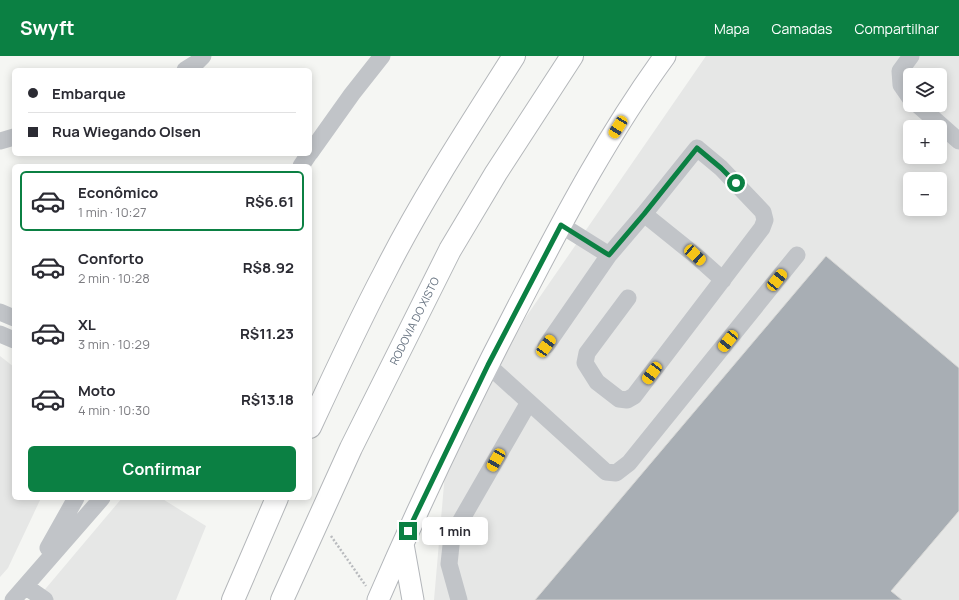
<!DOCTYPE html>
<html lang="pt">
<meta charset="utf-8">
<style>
:root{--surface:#fff;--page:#f7f7f7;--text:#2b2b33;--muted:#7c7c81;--line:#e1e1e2;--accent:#0b8043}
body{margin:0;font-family:Manrope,sans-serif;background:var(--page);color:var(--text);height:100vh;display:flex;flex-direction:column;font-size:15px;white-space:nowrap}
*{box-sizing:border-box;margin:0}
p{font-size:13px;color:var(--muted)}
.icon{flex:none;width:22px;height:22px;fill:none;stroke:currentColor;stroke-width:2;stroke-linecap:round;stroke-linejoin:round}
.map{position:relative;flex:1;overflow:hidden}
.side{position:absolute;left:12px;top:108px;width:300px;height:336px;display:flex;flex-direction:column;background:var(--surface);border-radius:6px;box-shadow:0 2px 10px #0003}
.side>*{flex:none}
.banner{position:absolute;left:12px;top:12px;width:300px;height:88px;border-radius:6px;box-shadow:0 2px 10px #0003;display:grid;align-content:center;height:88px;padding:0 16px;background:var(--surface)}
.controls{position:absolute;left:903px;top:12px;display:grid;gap:8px}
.controls a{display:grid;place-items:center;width:44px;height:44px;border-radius:6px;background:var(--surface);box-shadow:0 2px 10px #0003;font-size:20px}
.end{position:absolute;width:18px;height:18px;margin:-9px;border:5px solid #0b8043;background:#fff;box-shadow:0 0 0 2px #fff}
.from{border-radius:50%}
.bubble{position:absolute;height:28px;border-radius:6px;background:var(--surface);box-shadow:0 2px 10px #0003;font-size:13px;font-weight:700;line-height:28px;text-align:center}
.car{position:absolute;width:12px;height:24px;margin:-12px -6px;border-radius:5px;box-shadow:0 0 3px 1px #0007;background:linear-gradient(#f5c518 24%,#345 0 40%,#f5c518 0 76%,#345 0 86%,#f5c518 0)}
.banner b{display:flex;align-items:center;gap:14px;height:38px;font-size:15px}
.banner b+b{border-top:1px solid var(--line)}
.banner i{width:10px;height:10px;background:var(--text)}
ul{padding:7px 0 0;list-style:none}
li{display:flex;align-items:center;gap:12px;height:60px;margin:0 8px 6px;padding:0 8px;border:2px solid transparent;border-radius:6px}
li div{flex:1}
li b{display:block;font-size:15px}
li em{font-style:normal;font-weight:700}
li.active{border-color:var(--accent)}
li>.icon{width:36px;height:36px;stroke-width:1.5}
.primary-button{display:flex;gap:8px;margin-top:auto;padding:8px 16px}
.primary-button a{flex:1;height:46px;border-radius:6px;background:var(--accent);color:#fff;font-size:16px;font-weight:700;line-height:46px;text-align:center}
header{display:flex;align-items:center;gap:24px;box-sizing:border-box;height:56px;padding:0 20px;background:var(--accent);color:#fff}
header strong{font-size:19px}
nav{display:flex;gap:22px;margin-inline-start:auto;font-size:14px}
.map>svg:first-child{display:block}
</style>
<header>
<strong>Swyft</strong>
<nav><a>Mapa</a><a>Camadas</a><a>Compartilhar</a></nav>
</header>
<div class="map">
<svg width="959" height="544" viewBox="0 0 959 544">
<rect width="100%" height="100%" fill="#f5f6f3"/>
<path fill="#e6e7e6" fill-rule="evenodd" d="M706,0H959V544H434L445,417L508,287ZM910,19H940V49H910ZM910,71H940V101H910ZM910,123H940V153H910Z
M0,300L14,311V442H41L8,512L0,521Z
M122,442H161L206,470L176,544H36Z"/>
<path fill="#a8aeb4" stroke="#d7d7d5" d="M826,200L959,312V455L891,535L902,544H535Z"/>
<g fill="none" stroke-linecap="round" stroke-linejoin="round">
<defs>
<path id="major" d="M403,488L413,544
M378,544C423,440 472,338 525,237C567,156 611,74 665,0"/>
<g id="highway">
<path d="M310,371C334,319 358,267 385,216C423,141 469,71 514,0"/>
<path d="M233,544L277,442"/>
<path id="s1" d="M282,544L351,392L450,194L496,117L572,0"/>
</g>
</defs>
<use href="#major" stroke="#b3b6ba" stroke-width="23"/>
<use href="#highway" stroke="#b4b7ba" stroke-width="24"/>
<path stroke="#b9bbbe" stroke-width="2.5" stroke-dasharray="2 2" stroke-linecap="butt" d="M331,480L366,530"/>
<path stroke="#c1c4c8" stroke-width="17" d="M185,14L196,7L203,0
M910,42L901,29L900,15L911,0
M918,49L959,85
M0,85L14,81
M310,97L352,38L382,0
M301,110L309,98
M644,158L695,199L723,224
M561,169L609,199
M0,256L14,262
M0,278L14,284
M546,290L609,199L644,158L697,92L721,112L763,156L765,164L762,172L634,340L627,344L619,343L597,326L585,307L587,297L628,242
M488,309L606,416L616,417L629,407L797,199
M48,492L76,442
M25,530L45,544
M13,544L102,442
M459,544L449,508L452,480L529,346"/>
<use href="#major" stroke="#fff" stroke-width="21"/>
<use href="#highway" stroke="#fff" stroke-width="22"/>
</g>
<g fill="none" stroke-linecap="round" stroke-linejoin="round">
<path stroke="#0b8043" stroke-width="5" d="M408,475L488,309L561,169L609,199L644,158L697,92L721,112L736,127"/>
</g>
<g text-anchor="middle" stroke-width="4" stroke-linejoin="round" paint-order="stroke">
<g font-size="11" fill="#677381" stroke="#fff">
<text dy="4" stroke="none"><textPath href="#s1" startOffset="309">RODOVIA DO XISTO</textPath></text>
</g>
</g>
</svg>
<div class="controls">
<a><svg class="icon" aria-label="layers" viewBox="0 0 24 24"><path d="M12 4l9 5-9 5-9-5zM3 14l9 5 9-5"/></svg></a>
<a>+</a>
<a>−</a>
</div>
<i class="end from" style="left:736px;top:127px"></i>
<i class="end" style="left:408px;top:475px"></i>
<div class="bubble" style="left:422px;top:461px;width:66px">1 min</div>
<i class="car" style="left:618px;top:71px;rotate:212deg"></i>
<i class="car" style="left:695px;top:199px;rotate:132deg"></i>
<i class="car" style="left:777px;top:224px;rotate:39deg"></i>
<i class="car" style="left:728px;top:285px;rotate:219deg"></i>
<i class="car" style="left:546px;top:290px;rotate:35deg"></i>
<i class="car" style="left:652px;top:317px;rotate:217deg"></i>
<i class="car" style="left:496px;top:404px;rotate:210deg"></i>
<div class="banner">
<b><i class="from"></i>Embarque</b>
<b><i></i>Rua Wiegando Olsen</b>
</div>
<section class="side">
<ul>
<li class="active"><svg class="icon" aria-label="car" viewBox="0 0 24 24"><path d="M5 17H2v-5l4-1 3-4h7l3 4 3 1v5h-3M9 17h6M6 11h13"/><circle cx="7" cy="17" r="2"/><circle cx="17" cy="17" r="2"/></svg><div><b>Econômico</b><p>1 min · 10:27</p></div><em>R$6.61</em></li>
<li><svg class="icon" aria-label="car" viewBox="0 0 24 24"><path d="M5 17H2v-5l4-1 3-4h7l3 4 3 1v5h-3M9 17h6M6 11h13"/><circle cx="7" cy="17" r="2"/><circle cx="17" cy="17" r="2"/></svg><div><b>Conforto</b><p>2 min · 10:28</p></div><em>R$8.92</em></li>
<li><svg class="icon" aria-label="car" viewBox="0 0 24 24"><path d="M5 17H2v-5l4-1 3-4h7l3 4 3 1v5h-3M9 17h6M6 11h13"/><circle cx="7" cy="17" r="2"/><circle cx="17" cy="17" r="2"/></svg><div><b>XL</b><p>3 min · 10:29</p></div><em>R$11.23</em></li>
<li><svg class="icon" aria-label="car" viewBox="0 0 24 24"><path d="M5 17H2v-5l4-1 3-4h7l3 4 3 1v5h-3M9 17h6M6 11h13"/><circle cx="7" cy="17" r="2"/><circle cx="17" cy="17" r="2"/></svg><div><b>Moto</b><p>4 min · 10:30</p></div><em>R$13.18</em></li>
</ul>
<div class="primary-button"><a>Confirmar</a></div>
</section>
</div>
